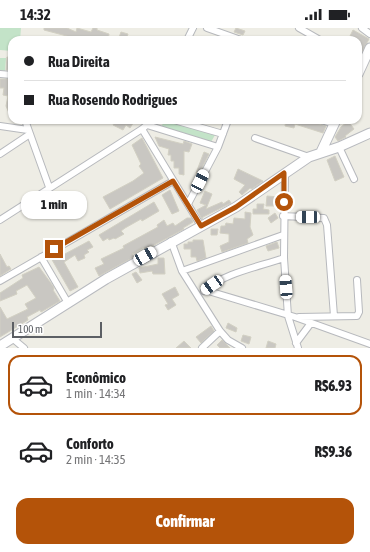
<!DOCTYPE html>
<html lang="pt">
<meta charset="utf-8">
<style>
:root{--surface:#fff;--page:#f2f2f2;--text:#202124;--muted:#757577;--line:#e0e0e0;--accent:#b45309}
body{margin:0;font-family:"Asap Condensed",sans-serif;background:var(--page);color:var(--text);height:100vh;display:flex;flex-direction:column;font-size:15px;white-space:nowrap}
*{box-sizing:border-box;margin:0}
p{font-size:13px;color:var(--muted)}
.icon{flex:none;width:22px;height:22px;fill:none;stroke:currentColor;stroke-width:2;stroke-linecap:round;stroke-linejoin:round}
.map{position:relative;height:320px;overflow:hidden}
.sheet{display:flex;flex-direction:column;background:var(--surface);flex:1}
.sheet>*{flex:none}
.banner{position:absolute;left:8px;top:8px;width:354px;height:88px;border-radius:12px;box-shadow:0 1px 3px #0004;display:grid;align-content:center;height:88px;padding:0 16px;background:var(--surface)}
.scale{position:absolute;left:12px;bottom:10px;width:90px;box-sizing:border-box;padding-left:4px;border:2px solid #5c5f64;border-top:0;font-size:11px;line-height:14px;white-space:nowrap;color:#5c5f64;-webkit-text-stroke:3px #fff;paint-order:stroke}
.end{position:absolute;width:18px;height:18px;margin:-9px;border:5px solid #b45309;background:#fff;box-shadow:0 0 0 2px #fff}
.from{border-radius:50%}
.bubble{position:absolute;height:28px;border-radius:12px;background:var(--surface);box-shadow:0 1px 3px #0004;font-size:13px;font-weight:800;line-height:28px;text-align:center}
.car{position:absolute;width:12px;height:24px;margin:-12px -6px;border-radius:5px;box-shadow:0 0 3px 1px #0007;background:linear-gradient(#fff 24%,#345 0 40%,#fff 0 76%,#345 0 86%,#fff 0)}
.banner b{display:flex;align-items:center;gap:14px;height:38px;font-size:15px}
.banner b+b{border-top:1px solid var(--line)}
.banner i{width:10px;height:10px;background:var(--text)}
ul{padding:7px 0 0;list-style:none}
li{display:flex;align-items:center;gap:12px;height:60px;margin:0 8px 6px;padding:0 8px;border:2px solid transparent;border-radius:12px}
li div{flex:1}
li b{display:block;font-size:15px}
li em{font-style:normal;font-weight:800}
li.on{border-color:var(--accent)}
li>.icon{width:36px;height:36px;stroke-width:1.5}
.primary-button{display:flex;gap:8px;margin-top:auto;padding:8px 16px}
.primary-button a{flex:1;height:46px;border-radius:12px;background:var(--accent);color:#fff;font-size:16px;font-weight:800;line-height:46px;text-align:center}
.status{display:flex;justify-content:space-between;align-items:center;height:28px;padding:0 20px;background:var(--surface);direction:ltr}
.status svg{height:11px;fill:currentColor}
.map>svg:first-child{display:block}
</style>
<div class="status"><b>14:32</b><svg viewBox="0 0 49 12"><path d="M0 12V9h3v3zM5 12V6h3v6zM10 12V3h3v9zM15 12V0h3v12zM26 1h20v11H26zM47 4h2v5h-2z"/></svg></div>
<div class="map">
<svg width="370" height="320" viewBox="0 0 370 320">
<rect width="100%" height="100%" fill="#eeede5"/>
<path fill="#c3e3c8" d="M0,0H21L20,12H12V23L0,22Z
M0,30H6L5,43L0,42Z
M165,92L215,107L211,114L161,99Z"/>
<path fill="#c9c7c2" stroke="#d2d0c3" d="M44,0H67L76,4L77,0L91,4L93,0H97V2L109,6L108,12H82L44,2Z
M236,0L245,3L243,7L234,4Z
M353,2L369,11L358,31V12L349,10Z
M121,4L128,6L126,12H118Z
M7,29L12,30V42H6Z
M0,51H12V92L6,78L8,68L3,67L4,60H0Z
M116,92H135L130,100L126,97L123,102L113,97Z
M286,92H307L326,98L323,105L295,96L294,100L285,98Z
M348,93L354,101L345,108L346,109L338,113L335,109L341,99Z
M155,109L183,116L184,113L192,116L189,124L184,123V147L179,146V140H174V133H171V127H168L169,121L159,118Z
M142,110L163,150L110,181L103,169L133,153L144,145L139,138L141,136L132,117Z
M204,124L209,126L199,146L196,145Z
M335,128L344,149L335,153L327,132Z
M238,141L263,153L252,161L250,160L242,167L239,164L245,157L234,151Z
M170,162L179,183L172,186L162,167Z
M205,163L212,166L206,181L222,174L223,176L229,172L231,175L203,189L202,191L197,182L206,177L200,175Z
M267,168L279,169V175H275V178H266Z
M154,174L159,183L142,193L141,191L125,200L121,203L124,206L115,211L114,210L109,212L108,210L103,213L99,207Z
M257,176H264L263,181L269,182V186H253V181H257Z
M245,184L251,185L250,199L253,207L247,211L248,215L222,224L220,218L229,214V206L220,205L221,198H225L226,195L233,196L234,190L245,191Z
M275,185L278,190L271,195L268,190Z
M187,190H191L193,194L183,200L184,201L145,222L144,219L132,226L134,229L99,248L95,240L104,236L101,231L124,220L123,218L158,199L157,197L164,192L167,198L173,195L175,198Z
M211,201H218L217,207H211Z
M193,212H203L206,230L197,233L196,229H191V221H184V216H188V214H193Z
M89,213L93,219L87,222L89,224L84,227L85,230L78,233L75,227L64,234L78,259L70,263L51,230L61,224L63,227Z
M277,214L279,220L268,223L266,218Z
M0,226L7,239L9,238L11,241L0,248Z
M158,230H164L165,246H153L152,243L140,245L139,240L158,236Z
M39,239L53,258L54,261L53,262L60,273L41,284L40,282L27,289L28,292L0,309V279L7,291L28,281L25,276L36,270L27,257L16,263L17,266L0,273V265L23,250L22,247Z
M136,244L142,252L137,255L132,246Z
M175,259L179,267L172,271L176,277L168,282L165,277L168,276L162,266Z
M228,295L237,300L236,304L226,300Z
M211,298L214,303L201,315L196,309Z
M243,307L251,309L249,316L241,313Z
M222,312L230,320H220L217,317Z
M184,313L191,320H176Z
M268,313L276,316L275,320H266Z"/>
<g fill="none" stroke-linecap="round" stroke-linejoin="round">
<defs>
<path id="street" d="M207,0L241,12
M299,0L320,12
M362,0L370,6
M187,12L193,0
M0,46L12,47
M25,92L49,159
M174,92L223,106
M321,92L334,96
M147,97L218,119
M0,98L28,102
M142,101L201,198
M255,110L309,129
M339,119L354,151
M0,126L30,106
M285,145L284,230L288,288L298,320
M188,176L218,119L228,92
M283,188L324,190L327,197L334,288
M0,192L142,101L153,92
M171,213L182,243L220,303L228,312L242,320
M41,229L68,275
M182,243L283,207
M0,253L173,153
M205,262L295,289L370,316
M204,263C224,245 258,239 284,230
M299,289L357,288L359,284L357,252
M12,310L24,320
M296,315L311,295
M202,320L220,303"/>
<path id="secondary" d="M358,46L370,20
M321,124L336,92
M0,318L106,251L236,179L309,129L339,119L370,105"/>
</defs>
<use href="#street" stroke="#b7b9bd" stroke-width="8"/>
<use href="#secondary" stroke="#b8babf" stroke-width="11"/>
<use href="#street" stroke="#fff" stroke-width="6"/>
<use href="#secondary" stroke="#fff" stroke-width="9"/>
</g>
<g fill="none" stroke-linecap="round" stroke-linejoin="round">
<path stroke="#b45309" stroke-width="5" d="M54,221L173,153L201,198L236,179L284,145V174"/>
</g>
</svg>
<div class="scale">100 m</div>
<i class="end from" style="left:284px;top:174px"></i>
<i class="end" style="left:54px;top:221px"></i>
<div class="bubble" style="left:21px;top:163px;width:66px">1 min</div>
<i class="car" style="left:200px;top:153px;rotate:27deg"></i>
<i class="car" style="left:308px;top:189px;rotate:271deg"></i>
<i class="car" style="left:145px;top:228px;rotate:60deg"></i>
<i class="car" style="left:212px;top:257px;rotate:236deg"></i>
<i class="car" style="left:286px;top:259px;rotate:356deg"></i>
<div class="banner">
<b><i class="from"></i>Rua Direita</b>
<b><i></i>Rua Rosendo Rodrigues</b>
</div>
</div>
<section class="sheet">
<ul>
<li class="on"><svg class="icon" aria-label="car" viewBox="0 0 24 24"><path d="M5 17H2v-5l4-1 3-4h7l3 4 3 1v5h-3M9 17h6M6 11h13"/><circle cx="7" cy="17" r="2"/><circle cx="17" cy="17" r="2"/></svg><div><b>Econômico</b><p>1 min · 14:34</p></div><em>R$6.93</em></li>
<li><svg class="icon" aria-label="car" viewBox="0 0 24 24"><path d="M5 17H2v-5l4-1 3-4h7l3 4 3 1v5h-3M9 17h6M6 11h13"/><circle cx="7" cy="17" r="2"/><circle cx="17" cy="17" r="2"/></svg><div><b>Conforto</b><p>2 min · 14:35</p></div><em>R$9.36</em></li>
</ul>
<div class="primary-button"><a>Confirmar</a></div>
</section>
